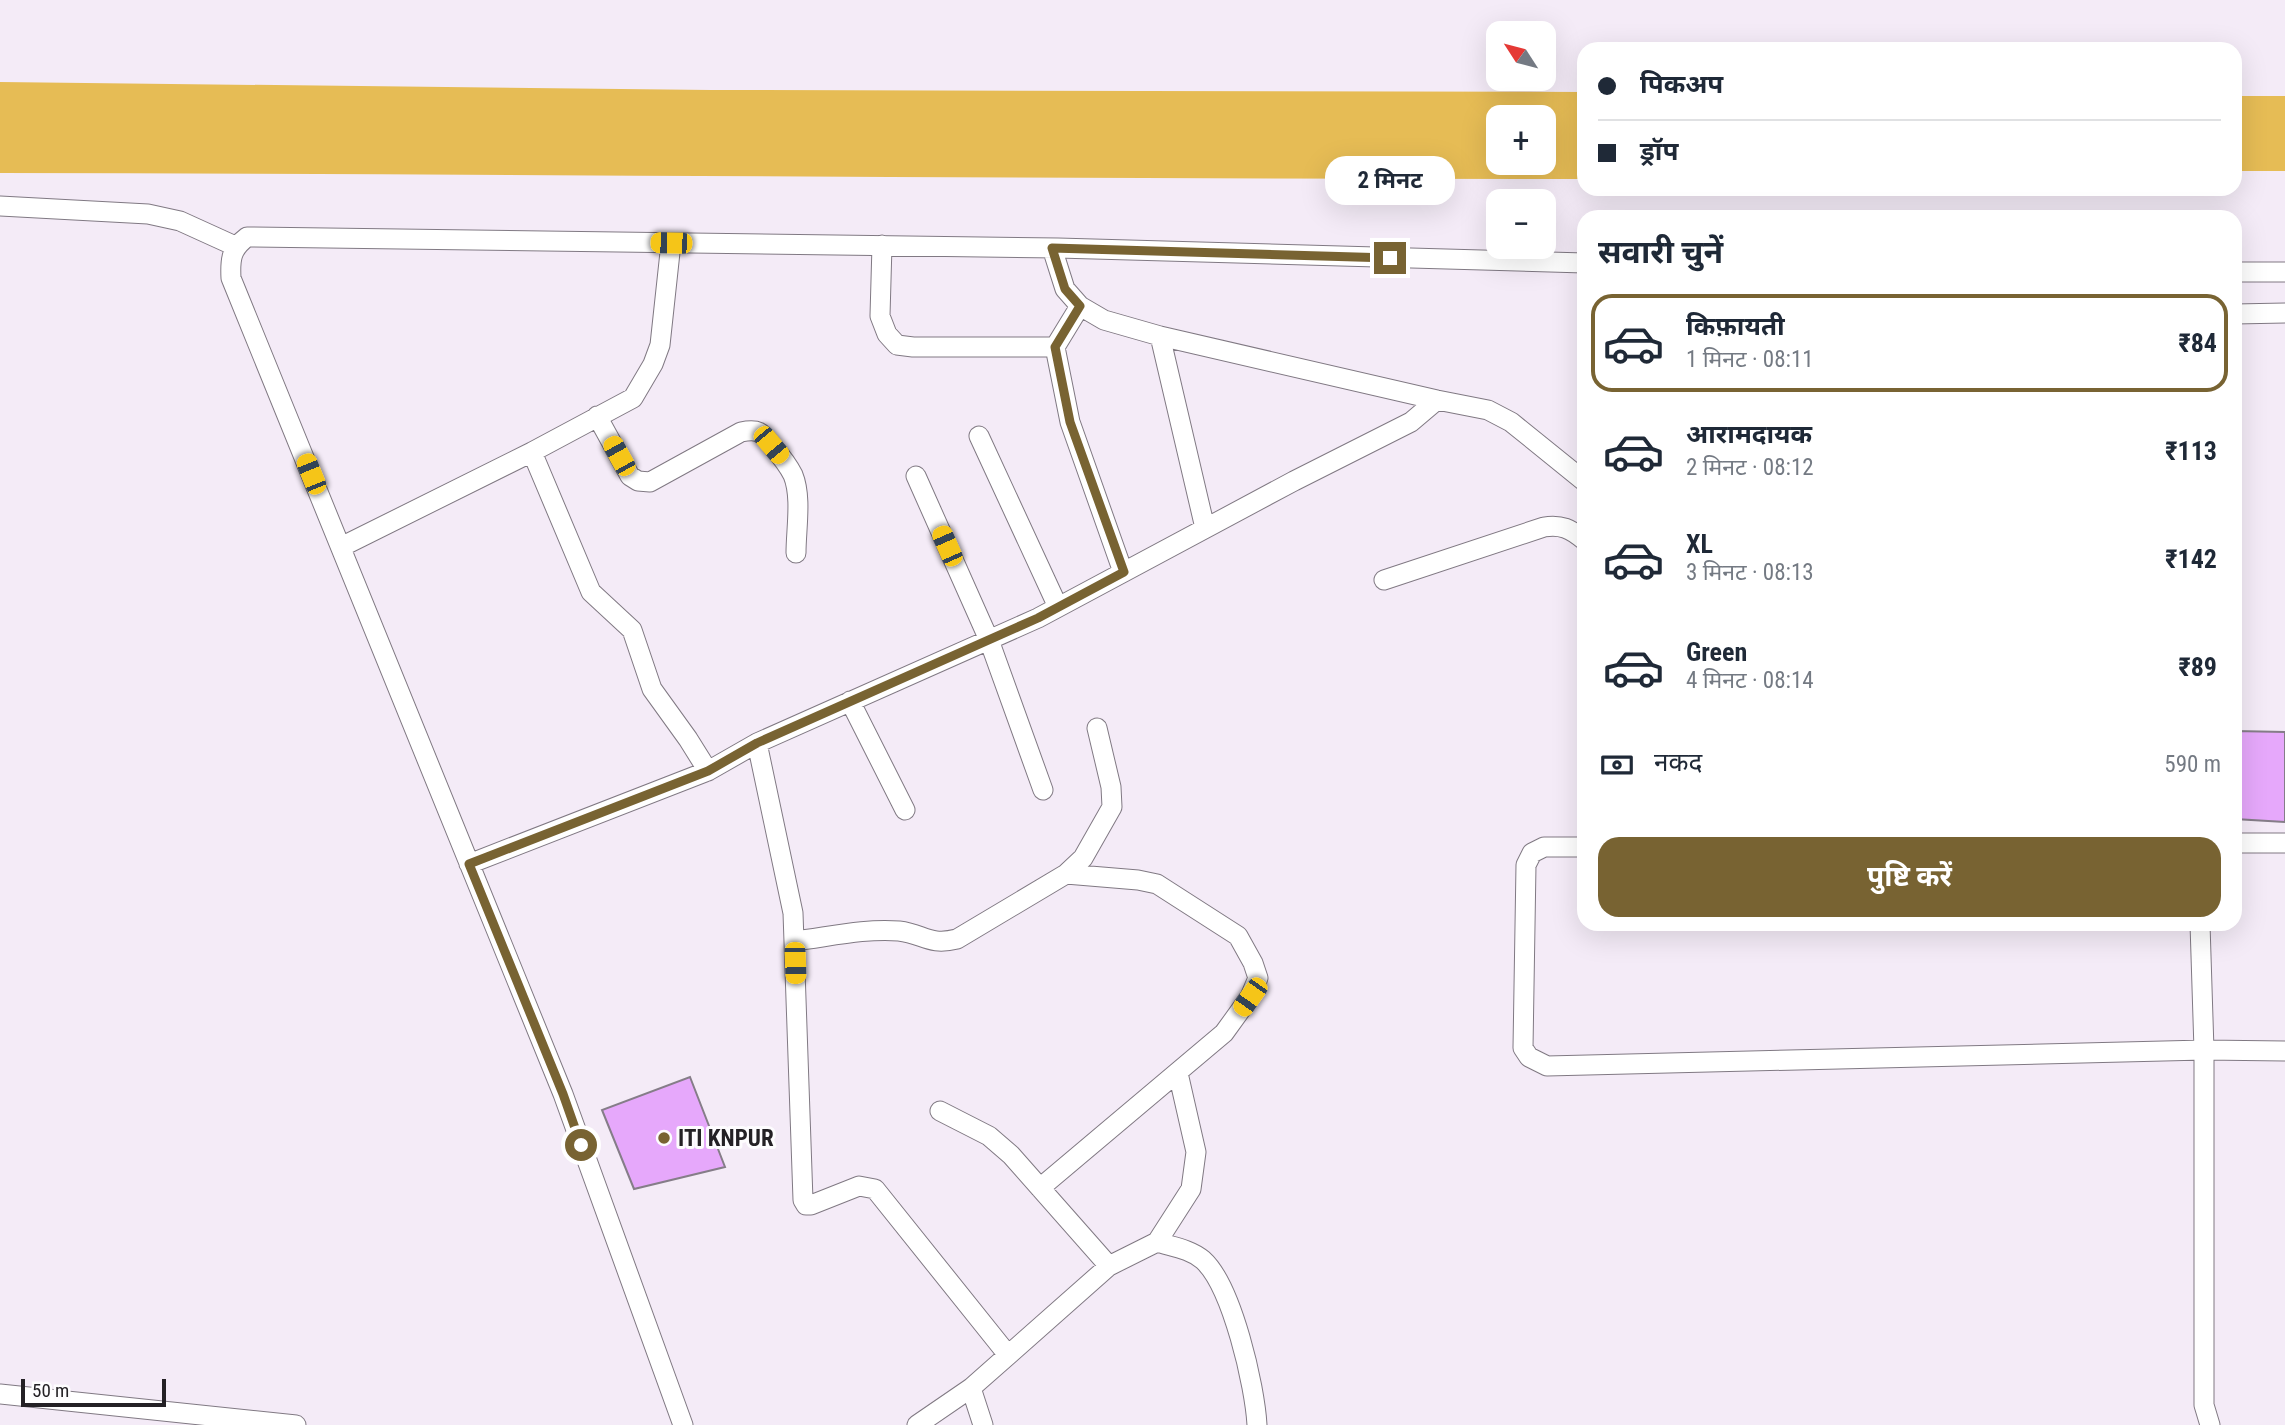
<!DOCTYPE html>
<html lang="hi">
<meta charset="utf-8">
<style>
:root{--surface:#fff;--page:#f6f6f7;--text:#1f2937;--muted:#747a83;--line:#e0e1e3;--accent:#786332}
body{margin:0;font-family:"Roboto Condensed","Noto Sans Devanagari",sans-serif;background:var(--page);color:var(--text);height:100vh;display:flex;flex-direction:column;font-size:26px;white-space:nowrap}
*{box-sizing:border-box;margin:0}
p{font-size:23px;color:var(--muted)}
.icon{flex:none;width:38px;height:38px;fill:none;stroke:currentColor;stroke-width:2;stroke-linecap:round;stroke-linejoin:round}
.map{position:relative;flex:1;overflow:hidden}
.details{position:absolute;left:1577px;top:210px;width:665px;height:721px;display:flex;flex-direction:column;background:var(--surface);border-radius:21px;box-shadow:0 7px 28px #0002}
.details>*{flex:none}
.top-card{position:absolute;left:1577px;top:42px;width:665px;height:154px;border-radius:21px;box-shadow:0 7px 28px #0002;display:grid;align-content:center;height:154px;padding:0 21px;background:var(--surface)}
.needle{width:46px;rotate:306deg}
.controls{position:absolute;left:1486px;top:21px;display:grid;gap:14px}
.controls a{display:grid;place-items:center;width:70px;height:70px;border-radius:14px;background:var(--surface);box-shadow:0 7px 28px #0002;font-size:35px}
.scale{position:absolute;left:21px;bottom:18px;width:145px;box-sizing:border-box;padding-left:7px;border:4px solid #242125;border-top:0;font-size:19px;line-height:24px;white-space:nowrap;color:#242125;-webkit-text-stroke:5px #fdfcfe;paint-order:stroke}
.end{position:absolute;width:32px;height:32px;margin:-16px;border:9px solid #786332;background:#fff;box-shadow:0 0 0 4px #fff}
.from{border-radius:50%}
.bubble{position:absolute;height:49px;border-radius:21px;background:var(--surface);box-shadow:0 7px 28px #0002;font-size:23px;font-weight:700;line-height:49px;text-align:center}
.car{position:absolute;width:21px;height:42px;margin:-21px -10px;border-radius:9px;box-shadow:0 0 5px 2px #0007;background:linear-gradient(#f5c518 24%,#345 0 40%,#f5c518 0 76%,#345 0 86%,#f5c518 0)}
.top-card b{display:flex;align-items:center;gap:24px;height:66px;font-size:26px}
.top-card b+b{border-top:2px solid var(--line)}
.top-card i{width:18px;height:18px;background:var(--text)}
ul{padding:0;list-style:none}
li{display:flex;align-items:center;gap:21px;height:98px;margin:0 14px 10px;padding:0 7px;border:4px solid transparent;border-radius:21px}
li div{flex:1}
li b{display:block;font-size:26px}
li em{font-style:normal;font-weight:700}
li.selected{border-color:var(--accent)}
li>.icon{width:63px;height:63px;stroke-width:1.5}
h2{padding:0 21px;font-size:32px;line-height:84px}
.pay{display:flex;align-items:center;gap:18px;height:77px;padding:0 21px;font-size:26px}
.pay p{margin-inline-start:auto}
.cta{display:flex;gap:14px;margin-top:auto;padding:14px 21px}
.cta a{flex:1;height:80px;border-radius:21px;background:var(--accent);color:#fff;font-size:28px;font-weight:700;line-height:80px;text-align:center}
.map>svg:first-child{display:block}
</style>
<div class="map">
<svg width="2285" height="1425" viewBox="0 0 2285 1425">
<rect width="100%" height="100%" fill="#f4ebf7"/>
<path fill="#e6bc55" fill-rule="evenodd" d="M0,82L711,90L1584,92V179C1056,179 528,174 0,173ZM1498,117H1544V163H1498Z
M2235,96H2285V171H2235Z"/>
<path fill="#e6a8fb" stroke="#857d88" stroke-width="2" d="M2235,731L2285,732V822L2235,819Z
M690,1077L725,1167L634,1189L602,1110Z"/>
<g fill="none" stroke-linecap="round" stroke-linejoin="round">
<defs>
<path id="minor" d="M0,206L148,214L180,221L235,246
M882,245L880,316L887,334L897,345L913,347H1055
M1052,248L1065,289L1080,306L1104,320L1160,336L1437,400L1488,410L1511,422L1584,481
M2235,272H2285
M1080,306L1055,347L1070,422L1123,572
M2235,314L2285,313
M1160,336L1205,528
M597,416L630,476L638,481L650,482L741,432C760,428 762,433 773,447C780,455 788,465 793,475C802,497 796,529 796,553
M979,436L1058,607
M532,452L591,592L632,630L652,689L688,739L708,771
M916,476L989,640L1043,790
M341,547L532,452L633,398L653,364L660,345L671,243
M1384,580L1544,527C1561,524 1571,529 1584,540
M850,701L905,810
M757,743L793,913L803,1200L806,1205H811L859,1186L875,1189L1008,1355
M2235,843H2285
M1584,847H1544L1532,853L1526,865L1523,1048L1529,1057L1547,1066L2204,1050L2285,1051
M469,864L708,771L757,743L1038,618L1294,481L1411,422L1437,400
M2200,924L2204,1050V1405L2210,1425
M794,941C828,937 865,928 899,931C924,934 929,946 957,939L1066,874L1083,858L1112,807L1111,787L1097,728
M940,1111L989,1136L1011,1155L1109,1266
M1040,1188L1224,1033L1250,997L1258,978L1253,963L1238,936L1157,884L1138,880L1066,874
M1157,1242C1173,1247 1190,1249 1203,1260C1232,1286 1255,1386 1257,1425
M971,1388L983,1425
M0,1394L296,1425
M683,1425L563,1094L231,278C230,259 231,249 247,237L1058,248L1584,263
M917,1425L971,1388L1109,1266L1157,1242L1191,1189L1196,1152L1178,1073"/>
</defs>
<use href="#minor" stroke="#807983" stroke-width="21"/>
<use href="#minor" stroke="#fff" stroke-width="19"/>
</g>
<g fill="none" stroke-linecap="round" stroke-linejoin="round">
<path stroke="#786332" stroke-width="9" d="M581,1145L563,1094L469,864L708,771L757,743L1038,618L1124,572L1070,422L1055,347L1080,306L1065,289L1052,248L1390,258"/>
</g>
<circle fill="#786332" stroke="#fdfcfe" stroke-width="2.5" cx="664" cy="1138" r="7"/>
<g text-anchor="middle" stroke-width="6" stroke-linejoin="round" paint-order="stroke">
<g font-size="23" font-weight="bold" fill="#242125" stroke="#fdfcfe" text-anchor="start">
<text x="678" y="1146">ITI KNPUR</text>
</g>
</g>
</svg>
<div class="controls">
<a><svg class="needle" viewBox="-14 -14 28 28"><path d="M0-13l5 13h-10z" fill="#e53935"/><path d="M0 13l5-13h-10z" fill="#747a83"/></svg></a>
<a>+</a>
<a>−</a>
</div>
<div class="scale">50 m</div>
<i class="end from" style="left:581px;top:1145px"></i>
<i class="end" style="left:1390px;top:258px"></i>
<div class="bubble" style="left:1325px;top:156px;width:130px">2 मिनट</div>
<i class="car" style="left:671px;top:243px;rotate:271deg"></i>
<i class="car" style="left:771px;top:445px;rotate:140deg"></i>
<i class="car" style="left:619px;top:456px;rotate:331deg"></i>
<i class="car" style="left:311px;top:474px;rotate:338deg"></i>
<i class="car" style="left:947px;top:546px;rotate:336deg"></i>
<i class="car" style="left:795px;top:963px;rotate:178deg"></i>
<i class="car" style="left:1250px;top:997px;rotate:215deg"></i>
<div class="top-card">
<b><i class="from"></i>पिकअप</b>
<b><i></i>ड्रॉप</b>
</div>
<section class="details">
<h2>सवारी चुनें</h2>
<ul>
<li class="selected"><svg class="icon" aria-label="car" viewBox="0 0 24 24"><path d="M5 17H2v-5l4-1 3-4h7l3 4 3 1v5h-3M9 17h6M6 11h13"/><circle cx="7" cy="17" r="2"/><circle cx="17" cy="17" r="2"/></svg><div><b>किफ़ायती</b><p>1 मिनट · 08:11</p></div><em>₹84</em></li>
<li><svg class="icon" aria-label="car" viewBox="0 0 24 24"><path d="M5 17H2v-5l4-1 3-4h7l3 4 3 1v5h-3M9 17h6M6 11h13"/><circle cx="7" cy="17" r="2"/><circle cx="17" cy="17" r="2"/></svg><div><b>आरामदायक</b><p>2 मिनट · 08:12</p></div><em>₹113</em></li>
<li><svg class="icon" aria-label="car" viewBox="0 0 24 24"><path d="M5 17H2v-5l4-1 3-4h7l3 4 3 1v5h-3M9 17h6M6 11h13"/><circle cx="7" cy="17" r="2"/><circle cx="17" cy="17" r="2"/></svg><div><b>XL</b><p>3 मिनट · 08:13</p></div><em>₹142</em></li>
<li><svg class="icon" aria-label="car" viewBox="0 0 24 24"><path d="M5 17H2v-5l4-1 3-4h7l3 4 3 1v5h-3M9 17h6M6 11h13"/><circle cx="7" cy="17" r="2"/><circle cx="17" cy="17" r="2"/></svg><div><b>Green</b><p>4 मिनट · 08:14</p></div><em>₹89</em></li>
</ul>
<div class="pay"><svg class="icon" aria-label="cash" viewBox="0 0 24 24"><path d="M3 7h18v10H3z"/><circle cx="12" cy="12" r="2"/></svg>नकद<p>590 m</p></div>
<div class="cta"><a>पुष्टि करें</a></div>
</section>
</div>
